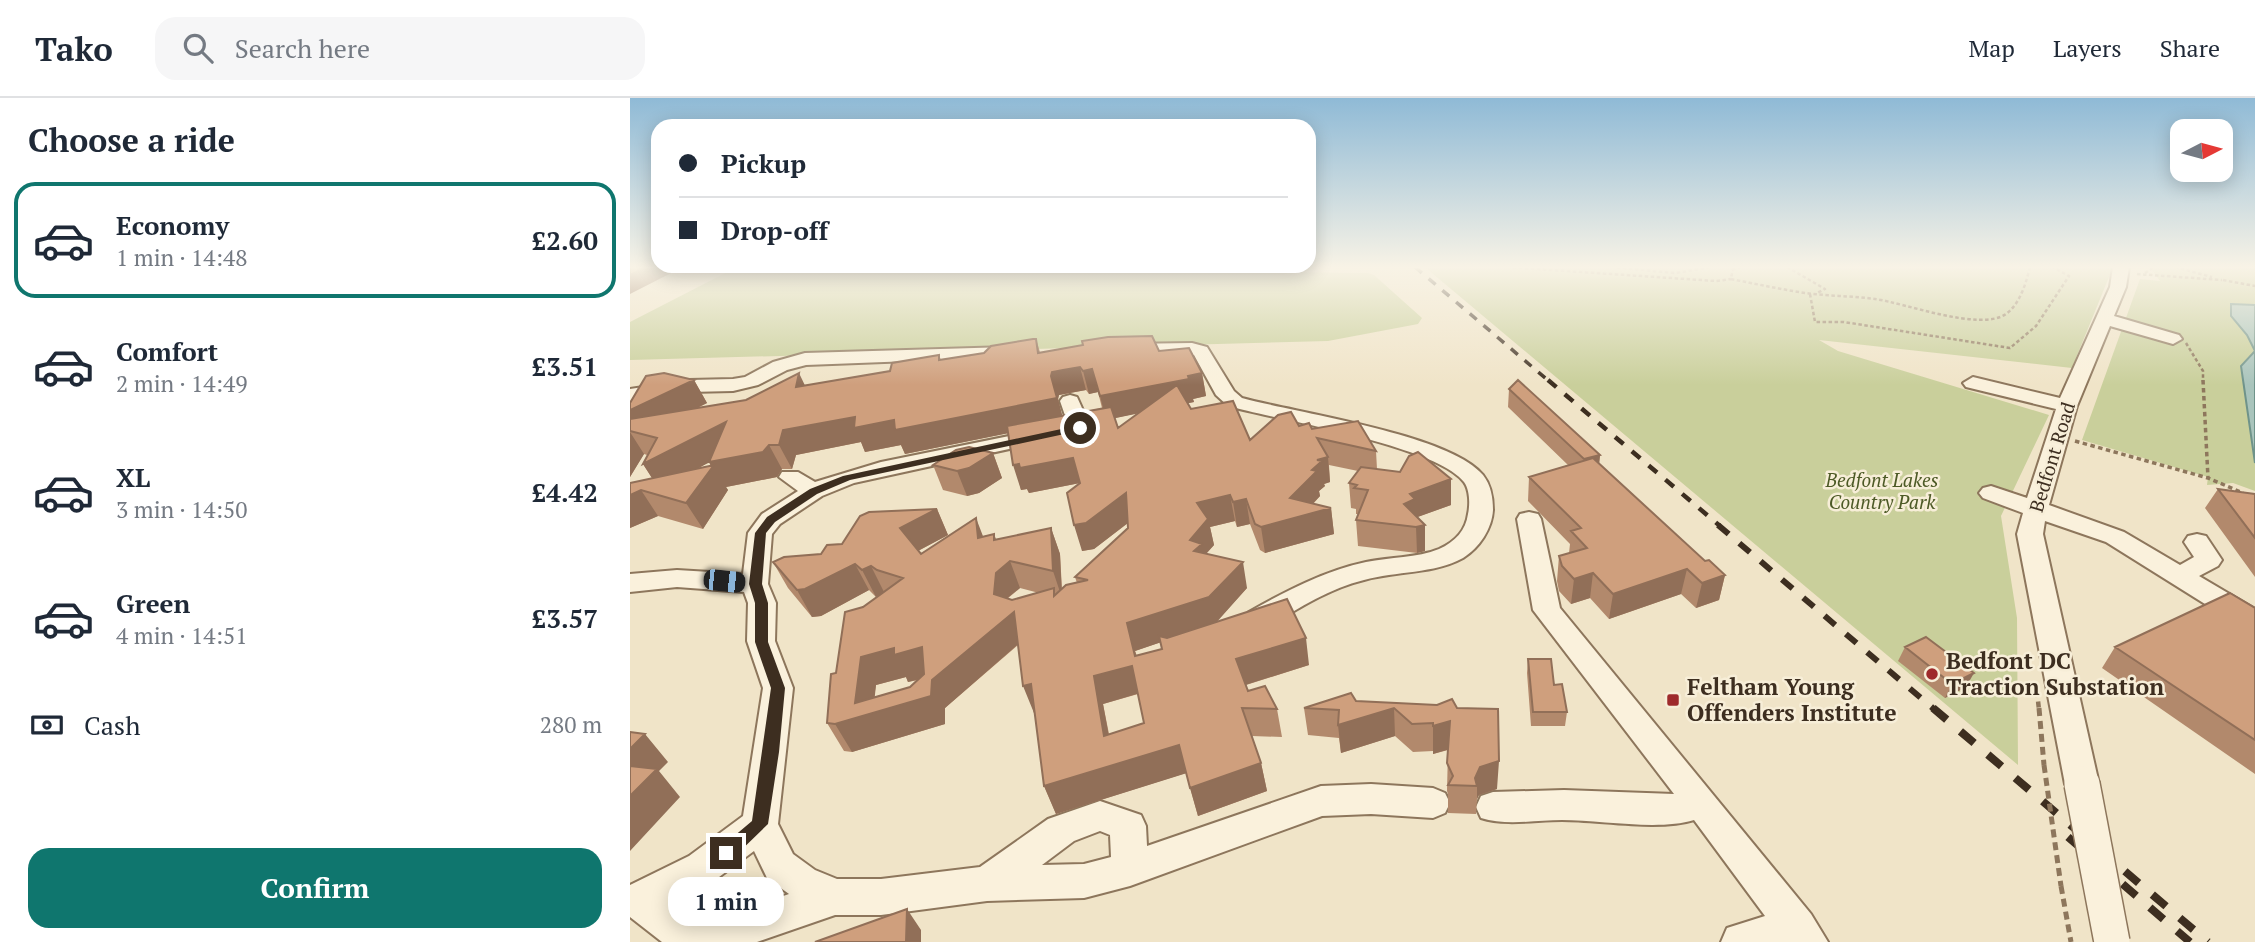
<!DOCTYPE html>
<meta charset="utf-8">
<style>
:root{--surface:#fff;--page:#f6f6f7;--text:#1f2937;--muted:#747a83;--line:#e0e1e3;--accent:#0f766e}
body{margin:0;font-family:"PT Serif",serif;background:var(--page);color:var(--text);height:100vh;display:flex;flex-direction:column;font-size:26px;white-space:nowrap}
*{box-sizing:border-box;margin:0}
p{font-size:23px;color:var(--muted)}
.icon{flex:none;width:38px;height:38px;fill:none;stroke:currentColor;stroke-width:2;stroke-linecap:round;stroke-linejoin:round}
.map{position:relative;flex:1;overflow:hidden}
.side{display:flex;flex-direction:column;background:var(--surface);width:630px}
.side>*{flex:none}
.guide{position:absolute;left:21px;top:21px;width:665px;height:154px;border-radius:21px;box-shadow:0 4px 18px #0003;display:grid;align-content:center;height:154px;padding:0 28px;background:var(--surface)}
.needle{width:46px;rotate:84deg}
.controls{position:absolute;left:1540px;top:21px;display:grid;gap:14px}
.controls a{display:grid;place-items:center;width:63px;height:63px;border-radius:14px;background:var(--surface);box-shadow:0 4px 18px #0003;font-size:35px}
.end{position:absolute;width:32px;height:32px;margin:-16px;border:9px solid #3d2e20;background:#fff;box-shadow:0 0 0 4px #fff}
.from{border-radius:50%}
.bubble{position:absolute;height:49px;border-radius:21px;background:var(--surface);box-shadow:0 4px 18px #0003;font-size:23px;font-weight:600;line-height:49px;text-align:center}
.car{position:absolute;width:21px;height:42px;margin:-21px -10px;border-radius:9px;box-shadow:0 0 5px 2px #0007;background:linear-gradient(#222 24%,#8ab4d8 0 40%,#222 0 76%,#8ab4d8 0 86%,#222 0)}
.guide b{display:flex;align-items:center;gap:24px;height:66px;font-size:26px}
.guide b+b{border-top:2px solid var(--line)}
.guide i{width:18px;height:18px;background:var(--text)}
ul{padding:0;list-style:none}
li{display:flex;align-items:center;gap:21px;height:116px;margin:0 14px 10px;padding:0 14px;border:4px solid transparent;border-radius:21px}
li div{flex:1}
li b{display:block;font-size:26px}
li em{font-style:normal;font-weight:600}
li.on{border-color:var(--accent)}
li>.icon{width:63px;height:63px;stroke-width:1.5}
h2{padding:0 28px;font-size:32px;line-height:84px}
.pay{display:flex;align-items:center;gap:18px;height:77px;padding:0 28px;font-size:26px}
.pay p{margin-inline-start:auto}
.cta{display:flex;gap:14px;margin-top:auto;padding:14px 28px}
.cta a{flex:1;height:80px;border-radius:21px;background:var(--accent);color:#fff;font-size:28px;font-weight:600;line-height:80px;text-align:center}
header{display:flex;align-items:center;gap:42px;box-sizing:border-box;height:98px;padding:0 35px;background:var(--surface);border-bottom:2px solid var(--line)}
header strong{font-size:33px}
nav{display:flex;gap:38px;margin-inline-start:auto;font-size:24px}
.search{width:490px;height:63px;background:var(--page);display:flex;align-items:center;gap:18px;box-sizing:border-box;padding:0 24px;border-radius:21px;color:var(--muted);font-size:26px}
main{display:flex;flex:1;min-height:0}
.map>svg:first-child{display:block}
</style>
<header>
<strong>Tako</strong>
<div class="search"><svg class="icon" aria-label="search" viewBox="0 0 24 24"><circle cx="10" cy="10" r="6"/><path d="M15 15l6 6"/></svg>Search here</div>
<nav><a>Map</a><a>Layers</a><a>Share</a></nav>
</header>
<main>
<section class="side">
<h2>Choose a ride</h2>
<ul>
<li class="on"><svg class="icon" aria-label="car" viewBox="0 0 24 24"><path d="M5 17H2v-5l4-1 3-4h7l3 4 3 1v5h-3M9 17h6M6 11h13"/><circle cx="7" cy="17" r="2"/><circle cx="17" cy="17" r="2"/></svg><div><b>Economy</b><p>1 min · 14:48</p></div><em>£2.60</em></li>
<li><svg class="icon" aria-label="car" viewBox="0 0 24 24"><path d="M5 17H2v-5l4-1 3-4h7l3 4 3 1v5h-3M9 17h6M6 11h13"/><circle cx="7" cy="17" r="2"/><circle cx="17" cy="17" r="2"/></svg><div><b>Comfort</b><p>2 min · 14:49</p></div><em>£3.51</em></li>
<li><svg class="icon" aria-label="car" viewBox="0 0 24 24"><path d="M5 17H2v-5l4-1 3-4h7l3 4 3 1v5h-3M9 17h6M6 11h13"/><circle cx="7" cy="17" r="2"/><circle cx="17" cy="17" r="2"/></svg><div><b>XL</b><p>3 min · 14:50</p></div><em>£4.42</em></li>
<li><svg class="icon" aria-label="car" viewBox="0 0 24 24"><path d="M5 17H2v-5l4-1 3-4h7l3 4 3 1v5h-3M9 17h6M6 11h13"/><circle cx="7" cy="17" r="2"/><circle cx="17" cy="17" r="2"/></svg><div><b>Green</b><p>4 min · 14:51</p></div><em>£3.57</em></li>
</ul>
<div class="pay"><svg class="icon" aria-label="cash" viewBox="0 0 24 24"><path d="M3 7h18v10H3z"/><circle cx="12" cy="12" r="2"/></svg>Cash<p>280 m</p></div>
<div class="cta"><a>Confirm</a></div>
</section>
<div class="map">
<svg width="1625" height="844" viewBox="0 0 1625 844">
<rect width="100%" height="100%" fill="#f0e4c8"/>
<path fill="#c9cf9b" d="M107,169L738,175L744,177L792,220L788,226L698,243L0,262V224Z
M1483,169L1442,270L1189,242L1208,253L1419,317L1371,418L1387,520L1388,667L796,170Z
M1520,169H1625V393L1603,385L1577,387L1578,379L1452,342L1510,181L1530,183Z"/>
<path fill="#a9c4bc" stroke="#6f938a" stroke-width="2" d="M1601,206L1625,207V365L1611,268L1625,253L1617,237L1601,218Z"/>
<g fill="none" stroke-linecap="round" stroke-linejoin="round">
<defs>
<path id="minor" d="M1483,169H1499L1496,189L1484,218L1549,237L1552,241L1543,246L1480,228L1447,308L1419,407L1494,434L1550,467L1564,459L1554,444L1558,438L1567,436L1576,438L1592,462L1588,468L1569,478L1625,511V534L1615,531L1476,444L1415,423L1413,436L1469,686L1464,696L1452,700L1440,696L1435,686L1387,436L1393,415L1353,400L1349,395L1353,390L1361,388L1397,400L1426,311L1336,289L1333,285L1343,279L1430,300L1480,189Z
M562,245L577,249L604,293L612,300C667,315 819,336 853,377C861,387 863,400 863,412C862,431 849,450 833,460C804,476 766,473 734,482C700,490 669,510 639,528L629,531L619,528L615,521L619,514C656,493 694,473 736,464C760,459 787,460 809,451C825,444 836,432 838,416C840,407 840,392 834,384C805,347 648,322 598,308L586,297L564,257L495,258L486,252L495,246Z
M378,249L387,255L385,259L176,267L157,272L128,287L103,293L59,294L0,303V291L59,282L103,281L115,279L143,264L175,255Z
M440,297L447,299L461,330L457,334L224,385L192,398L150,426L142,436L138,486L146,505L145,543L163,590L148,726L163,756L185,772L207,781H251L350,769L418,721L470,703L511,717L516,728L517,748L691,688L741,686L803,690L815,695L820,705L815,715L803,720L741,716L692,718L500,788L454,800L357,803L251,817H205L127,844H32L0,819V787L59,758L113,718L133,590L117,543L118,505L114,494L47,489L0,494V476L47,472L113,476L118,435L132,416L168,393L149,379L152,374H168L185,384L251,364L438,326L430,303L433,299ZM470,733L480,737L481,759L454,766L412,767L444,743ZM124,753L137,780L159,796L133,805L63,820L43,805L85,782Z
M899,414L908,416L911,421L930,510L1181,816L1198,844H1091L1097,830L1135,818L1064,722C1029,733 970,722 932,722C906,722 876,728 851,720L846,709L851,698L863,694L934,692L1044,696L903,512L887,421L890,416Z"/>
</defs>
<use href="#minor" stroke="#8d765c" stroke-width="4"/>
<path stroke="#8d765c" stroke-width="2.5" stroke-dasharray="3.5 2.5" stroke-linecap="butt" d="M877,169L1086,183L1101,181
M981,169L1045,175L1081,169
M1103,169L1101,181C1126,186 1150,191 1175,195C1198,198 1222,198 1245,201C1275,205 1350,234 1376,216C1390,206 1396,185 1400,169
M1157,169L1195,191L1187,195
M1545,169L1582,179
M1102,172L1111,169
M1515,175L1524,169
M1507,176L1592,182
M1593,182L1625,188
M1180,196L1185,224H1214L1380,250L1406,228L1439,178L1423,169
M1556,245L1573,273V284"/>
<path stroke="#8d765c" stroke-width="3.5" stroke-dasharray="4.5 3.5" stroke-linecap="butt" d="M1573,282L1578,380L1613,395
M1445,343L1578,380"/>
<path stroke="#8d765c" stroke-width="4.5" stroke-dasharray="6 4.5" stroke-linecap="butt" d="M1407,593L1409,612"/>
<path stroke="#8d765c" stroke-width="5" stroke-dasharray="8 5" stroke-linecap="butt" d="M1409,610L1414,667
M1431,788L1441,844"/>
<use href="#minor" fill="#faf1dc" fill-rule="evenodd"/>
<path stroke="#3d2e20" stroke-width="3.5" stroke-dasharray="9 9" stroke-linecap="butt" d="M785,169L920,284"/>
<path stroke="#3d2e20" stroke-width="4.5" stroke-dasharray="11 11" stroke-linecap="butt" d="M918,282L1090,428"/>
<path stroke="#3d2e20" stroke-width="6" stroke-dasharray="14 14" stroke-linecap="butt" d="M1088,427L1305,612"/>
<path stroke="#3d2e20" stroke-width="8" stroke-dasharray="18 18" stroke-linecap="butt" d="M1303,610L1578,844
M1438,739L1560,844"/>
<defs>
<path id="minor-bridge" d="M1452,686L1482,844"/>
</defs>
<use href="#minor-bridge" stroke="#8d765c" stroke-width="38" stroke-linecap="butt"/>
<path stroke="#8d765c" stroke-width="5" stroke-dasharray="8 5" stroke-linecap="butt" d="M1414,667L1431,788"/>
<use href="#minor-bridge" stroke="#faf1dc" stroke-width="35"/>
</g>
<path fill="#b2896c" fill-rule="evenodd" d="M406,241L410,254L529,253L572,275L576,298L563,301L564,304L558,305L561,311L620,342L669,328L746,353L747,371L821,381V407L787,419L795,427V453L787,455L728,448L726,422L728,416H726V411L721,410L719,385L728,373L699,367L700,384L694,386L695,388L689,393L690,398L683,406L701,410L704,436L635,455L630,452L620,426L607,429L605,423L580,429L584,447L576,456L617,490L586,524L679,567L616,587L618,593L647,611L652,639L622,638L631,665L637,693L568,718L556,675L426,716L414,688L405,615H404L388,547L315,610V626L222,654L214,653L197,625L206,575L233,509L250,497L246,499L239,492L191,518L182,519L158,490L143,464L191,456L212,446L307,411L318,437L288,453L291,456L353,439L366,442L421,430L430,456L432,491L447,485L445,479L498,430V425L464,451L452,453L450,385L399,395L397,391L391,392L378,335L275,356L271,347L235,354L231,344L166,357L162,371H152L147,379L96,389L98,392L73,431L28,418L0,430V385L22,380L13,366L17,357L14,356L0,379V305L64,282L77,305L66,311L116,302L175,288L260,273L309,257L311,262L354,255ZM456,292L459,296L468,294L472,310L432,318L428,301L429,297ZM508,315L488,330L485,320ZM79,364L81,368L67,371ZM390,490L409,495L382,502L377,501ZM531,544L532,551L507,558L505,553ZM276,579L278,584L288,582L280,589L244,599L246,587ZM508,596L514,625L479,636L473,606Z
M879,291L970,357L969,366L1075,463L1095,477L1089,502L1066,510L1051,496L979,521L960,500L941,506L929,493L927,483L929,458L939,455L940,446L898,403L899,379L938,367L878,309Z
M363,355L372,380L349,395L337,398L313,392L303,367Z
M1588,391L1625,396V479L1575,410Z
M1625,510V676L1472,570L1485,549Z
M1275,549L1336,589L1315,600L1268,563Z
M898,561L937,614L935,628H901L897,575Z
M726,603L807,607L867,691L849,697L847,701L846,716L818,715V696L817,693L818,652L803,656V653L783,654L765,638L711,655L709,640L678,637L674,610Z"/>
<path fill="#916f58" d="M16,169H45L47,172L0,196V177Z
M450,269L456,292L429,297L428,301L434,324L275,356L271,347L235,354L231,344L166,357L162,371L149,347L153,332L225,319L421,278L422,274Z
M462,271L468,294L459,296L453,273Z
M169,275L180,298L166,289Z
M572,275L576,298L563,301L564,304L476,322L470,298Z
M64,282L77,305L13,336L0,333V312Z
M96,324L110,348L29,391L13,366Z
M0,334L14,356L0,379Z
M139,347L152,371L147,379L96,389L98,392L73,431L56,405L82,370L79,364Z
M363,355L372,380L349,395L337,398L327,373Z
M970,357L968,376L954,361Z
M698,359L700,384L694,386L695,388L689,393L690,398L671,418L701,410L704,436L635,455L631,429L660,400L682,372L687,362Z
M443,360L450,385L399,395L397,391L391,392L383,367Z
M821,381V407L785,420L774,406L780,396Z
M11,392L28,418L0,430V397Z
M496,395L503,421L464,451L452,453L444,427Z
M600,397L605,423L580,429L584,447L574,458L570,479L560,442L567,405Z
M616,401L620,426L607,429L603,404Z
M307,411L318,437L282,456L270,430Z
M346,420L356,446L348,440Z
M795,427V453L787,455L786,429Z
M421,430L430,456L432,500L423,473Z
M364,436L374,462V468L380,463L390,490L376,501L375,521L384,514L394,541L315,610V626L222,654L205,626L233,618L225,605L231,559L264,550L267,556L292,549L306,577L278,584L276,579L246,587L243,615L301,598L302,582L374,522L364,496L366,475L373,468L364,442Z
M613,464L617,490L585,526L505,553L513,586L497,525Z
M225,466L239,492L191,518L182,519L167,492Z
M241,468L254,494L246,499L232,472Z
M1057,471L1051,496L979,521L983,496Z
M963,475L960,500L941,506L944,481Z
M1095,477L1089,502L1066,510L1072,485Z
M676,540L679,567L612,588L606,561Z
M502,568L510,595L473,606L484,666L474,638L464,578Z
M1344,575L1336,589L1315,600L1322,586Z
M401,586L412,614L404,615L393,588Z
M764,610L765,638L711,655L708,627Z
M820,623V651L803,656V628Z
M15,636L38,664L29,673L50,699L0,753V651Z
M549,647L557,675L426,716L414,688Z
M869,663L867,691L849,697L847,701V688L845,680L850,669Z
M631,665L637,693L568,718L560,690Z
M277,811L291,832V844H276Z"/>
<path fill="#cf9f7d" stroke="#916f58" stroke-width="2" fill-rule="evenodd" d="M0,169H16L0,177Z
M522,238L529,253L559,250L572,275L558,278L559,281L470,298L462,271L453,273L450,269L433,272L422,274L421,278L427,300L265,332L264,322L224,330L225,319L153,332L149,347H139L133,354L79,364L96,324L13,366L27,340L0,333V321L116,302L169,275L166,289L260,273L262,265L309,257V262L354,255L361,248L403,241H406L408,255L453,247L452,243L478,239Z
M34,275L64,282L0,312V305L16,278Z
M888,282L970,357L954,361L879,291Z
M547,287L561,311L603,303L620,342L648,317L661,314L669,328L679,325L682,331L728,323L746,353L687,340L698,359L687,362L692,363L682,372L687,373L660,400L701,410L631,429L625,426L616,401L603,404L600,397L567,405L578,421L560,442L572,446L564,453L613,464L579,499L497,525L505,558L532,551L529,538L537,540L657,501L676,540L606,561L618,593L635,588L647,611L612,610L631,665L560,690L549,647L414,688L401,586L393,588L384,514L302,582L301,598L205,626L197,625L201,576L206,575L215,514L233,509L273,480L247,472L241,468L232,472L225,466L175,491L167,492L143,464L154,459L191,456L197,447L212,446L230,418L239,414L307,411L270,430L291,456L346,420L348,440L364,436V442L421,430L423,473L380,463L366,475L364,496L382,502L424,490V498L436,487L458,482L445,479L498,430L496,395L456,425L444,427L437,395L450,385L443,360L390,370L389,366L383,367L377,328L481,309L488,330ZM292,549L294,576L280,589L225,605L231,559L264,550V557ZM502,568L514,625L474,638L464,578Z
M339,349L363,355L339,370L327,373L303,367L326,352Z
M788,354L821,381L780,396L785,401L774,406L795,427L786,429L726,422L738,392L724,390L727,387L719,385L731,369L770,374L779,358Z
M963,360L1075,463L1079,462L1095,477L1072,485L1057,471L983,496L963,475L944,481L932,468L929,458L957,450L941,433L951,430L899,379Z
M84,367L56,405L11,392L0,397V385Z
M1588,391L1625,396V440Z
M1600,495L1625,510V642L1485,549Z
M1296,539L1344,575L1322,586L1275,549Z
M898,561H921L924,587L932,586L937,614H903Z
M721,595L726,603L807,607L822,601L827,610L868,611L869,663L850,669L845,680L847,688L818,687L823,678L817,665L820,623L803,628V625L782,626L764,610L708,627L709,612L674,610Z
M0,634L15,636L0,651Z
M0,668L27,671L0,698Z
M277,811L276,844H185Z"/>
<linearGradient id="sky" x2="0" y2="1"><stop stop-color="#8fbad6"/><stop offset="0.59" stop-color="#f8f3e6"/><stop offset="1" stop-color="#f8f3e6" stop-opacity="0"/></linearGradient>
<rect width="1625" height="287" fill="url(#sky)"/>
<path fill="#3d2e20" d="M450,327L455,330L453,332L220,382L187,396L145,424L136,435L132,486L138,505V544L155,590L149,654L138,726L102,761L96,763L90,761L88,755L90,750L122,723L141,590L125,544V505L119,486L125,435L137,419L180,391L213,378Z"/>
<g fill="#9e2a2b" stroke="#f7eed8" stroke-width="2.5">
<circle cx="1302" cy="576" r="7"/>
<rect x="1036" y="595" width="14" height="14" rx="3.5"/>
</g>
<g text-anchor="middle" stroke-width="5" stroke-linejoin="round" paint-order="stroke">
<g font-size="19" fill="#3d2e20" stroke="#f7eed8">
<text transform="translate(1422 359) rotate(-73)" y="7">Bedfont Road</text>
</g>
<g font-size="19" font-style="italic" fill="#4d5a26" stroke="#f7eed8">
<text x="1252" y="389">Bedfont Lakes<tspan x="1252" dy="22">Country Park</tspan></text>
</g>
<g font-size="23" font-weight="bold" fill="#3d2e20" stroke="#f7eed8" text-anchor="start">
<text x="1316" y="571">Bedfont DC<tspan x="1316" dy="26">Traction Substation</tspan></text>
<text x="1057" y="597">Feltham Young<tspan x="1057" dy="26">Offenders Institute</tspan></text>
</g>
</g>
</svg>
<div class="controls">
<a><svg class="needle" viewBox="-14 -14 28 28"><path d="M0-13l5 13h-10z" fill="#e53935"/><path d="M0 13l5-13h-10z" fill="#747a83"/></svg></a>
</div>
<i class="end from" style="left:450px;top:330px"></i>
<i class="end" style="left:96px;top:755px"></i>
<div class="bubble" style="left:38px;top:779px;width:116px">1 min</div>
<i class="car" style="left:94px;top:483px;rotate:96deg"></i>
<div class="guide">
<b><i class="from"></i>Pickup</b>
<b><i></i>Drop-off</b>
</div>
</div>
</main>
